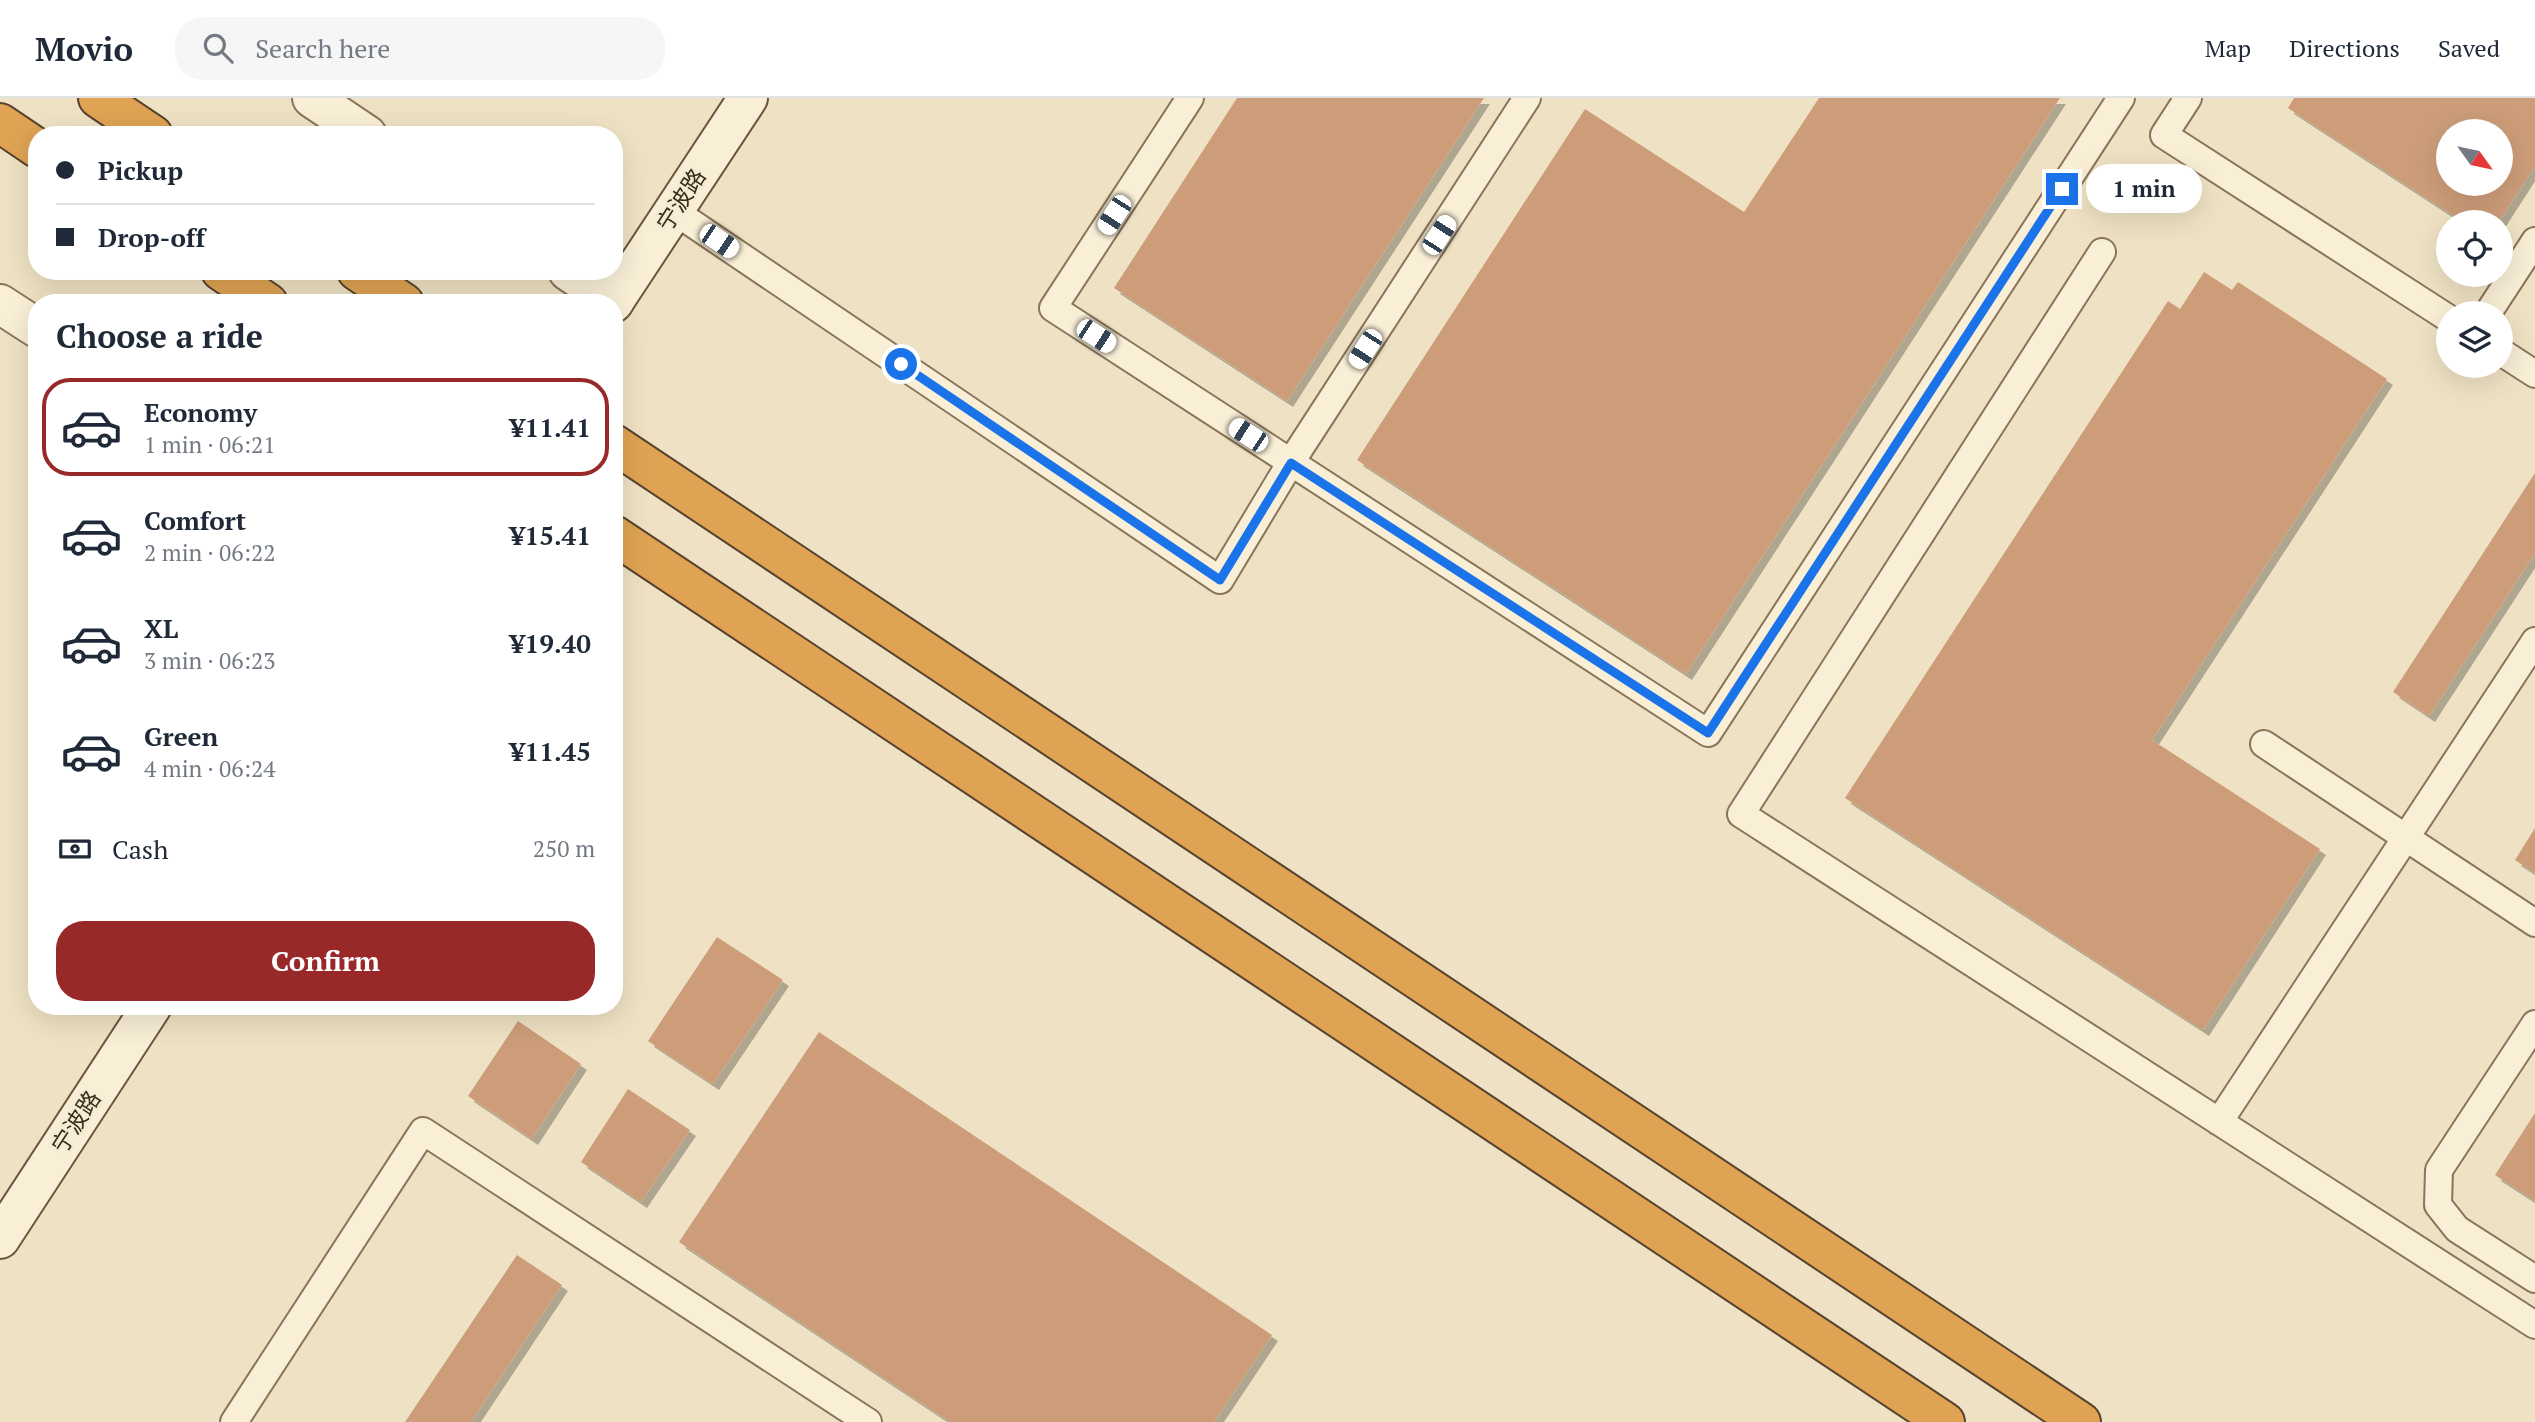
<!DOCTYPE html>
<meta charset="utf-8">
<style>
:root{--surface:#fff;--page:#f6f6f7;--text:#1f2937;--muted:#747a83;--line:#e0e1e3;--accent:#992929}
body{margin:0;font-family:"PT Serif","Noto Sans SC",serif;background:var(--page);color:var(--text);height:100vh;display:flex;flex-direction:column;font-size:26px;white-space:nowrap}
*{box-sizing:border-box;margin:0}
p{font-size:23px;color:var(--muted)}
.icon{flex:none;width:38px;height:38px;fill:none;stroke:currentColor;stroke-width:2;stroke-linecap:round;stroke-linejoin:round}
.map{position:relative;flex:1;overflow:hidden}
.sheet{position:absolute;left:28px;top:196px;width:595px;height:721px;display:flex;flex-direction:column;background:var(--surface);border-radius:28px;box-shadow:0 7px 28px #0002}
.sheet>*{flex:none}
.guide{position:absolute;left:28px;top:28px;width:595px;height:154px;border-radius:28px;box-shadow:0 7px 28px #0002;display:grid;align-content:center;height:154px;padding:0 28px;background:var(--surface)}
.needle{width:46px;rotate:123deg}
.tools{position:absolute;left:2436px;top:21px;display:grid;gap:14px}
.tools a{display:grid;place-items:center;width:77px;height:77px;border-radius:50%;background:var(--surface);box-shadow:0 7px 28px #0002;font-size:35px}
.end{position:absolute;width:32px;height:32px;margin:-16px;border:9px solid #1a73e8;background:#fff;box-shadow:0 0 0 4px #fff}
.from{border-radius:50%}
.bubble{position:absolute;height:49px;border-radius:24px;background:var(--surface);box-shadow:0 7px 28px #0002;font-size:23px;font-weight:600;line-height:49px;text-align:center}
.car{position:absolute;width:21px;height:42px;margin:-21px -10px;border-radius:9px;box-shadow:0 0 5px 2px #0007;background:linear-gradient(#fff 24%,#345 0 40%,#fff 0 76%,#345 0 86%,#fff 0)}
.guide b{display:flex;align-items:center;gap:24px;height:66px;font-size:26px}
.guide b+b{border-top:2px solid var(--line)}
.guide i{width:18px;height:18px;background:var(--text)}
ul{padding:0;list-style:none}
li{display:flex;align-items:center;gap:21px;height:98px;margin:0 14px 10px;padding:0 14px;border:4px solid transparent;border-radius:28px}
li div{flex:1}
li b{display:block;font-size:26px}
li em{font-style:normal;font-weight:600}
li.on{border-color:var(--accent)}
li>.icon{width:63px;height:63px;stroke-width:1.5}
h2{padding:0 28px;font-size:32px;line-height:84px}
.pay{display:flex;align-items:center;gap:18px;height:77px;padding:0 28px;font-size:26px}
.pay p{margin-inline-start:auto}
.button{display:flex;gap:14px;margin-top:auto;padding:14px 28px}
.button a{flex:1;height:80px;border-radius:28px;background:var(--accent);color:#fff;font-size:28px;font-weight:600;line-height:80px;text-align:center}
header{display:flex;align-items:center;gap:42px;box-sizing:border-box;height:98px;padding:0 35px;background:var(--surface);border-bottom:2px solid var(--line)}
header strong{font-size:33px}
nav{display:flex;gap:38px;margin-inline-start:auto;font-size:24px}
.search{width:490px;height:63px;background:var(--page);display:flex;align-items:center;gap:18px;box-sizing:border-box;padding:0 24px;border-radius:28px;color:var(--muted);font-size:26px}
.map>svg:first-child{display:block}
</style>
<header>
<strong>Movio</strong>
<div class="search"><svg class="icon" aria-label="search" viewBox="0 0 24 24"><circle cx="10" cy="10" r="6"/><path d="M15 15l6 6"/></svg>Search here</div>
<nav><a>Map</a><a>Directions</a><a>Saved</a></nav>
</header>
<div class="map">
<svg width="2535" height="1324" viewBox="0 0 2535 1324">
<defs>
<filter id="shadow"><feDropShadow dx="6" dy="6" stdDeviation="0" flood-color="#0004"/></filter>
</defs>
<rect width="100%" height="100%" fill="#efe2c4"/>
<path fill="#cd9d79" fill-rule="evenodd" filter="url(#shadow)" d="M1237,0H1484L1287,303L1114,190Z
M1819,0H2060L1686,576L1357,362L1585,11L1744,114Z
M2294,0H2535V68L2499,124H2463L2288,10ZM2448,33H2501V86H2448Z
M2204,174L2232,192L2238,184L2387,281L2152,642L2320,751L2203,932L1845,700L2168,203L2180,211Z
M2535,375V455L2429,618L2393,594Z
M2535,730V775L2515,762Z
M717,839L783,882L713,986L648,943Z
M518,923L581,966L532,1041L468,998Z
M819,934L1272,1237L1214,1324H950L679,1144Z
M628,991L690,1032L641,1104L581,1064Z
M2535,1015V1103L2495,1077Z
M517,1157L562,1187L471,1324H405Z"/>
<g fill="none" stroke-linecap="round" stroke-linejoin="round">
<defs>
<path id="lane" d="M1190,0L1053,210L1708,635L2121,0
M2188,0L2164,37L2448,220
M674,113L1220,482L1291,364L1527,0
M2102,154L1741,716L2535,1227
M2488,215L2535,143
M2501,254L2535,276
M2264,646L2535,825
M2535,926L2439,1072L2438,1107L2457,1131L2535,1181
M2219,1024L2535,543
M234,1324L423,1033L868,1324"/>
<path id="street" d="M312,0L367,37
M568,173L614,204
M0,206L37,230"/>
<path id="secondary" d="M613,205L748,0
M0,1141L152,908"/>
<path id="highway" d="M98,0L153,37
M0,25L37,50
M221,173L268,205
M357,173L404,205
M614,346L2081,1324
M614,437L1945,1324"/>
</defs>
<use href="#lane" stroke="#8a745a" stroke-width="30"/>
<use href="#street" stroke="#8a745a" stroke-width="42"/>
<use href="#secondary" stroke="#6b553d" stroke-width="42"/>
<use href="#highway" stroke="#57422e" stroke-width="42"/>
<use href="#lane" stroke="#f9efd7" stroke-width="26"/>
<use href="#street" stroke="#f9efd7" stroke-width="38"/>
<use href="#secondary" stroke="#f9efd7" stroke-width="38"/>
<use href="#highway" stroke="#dfa353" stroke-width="38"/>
</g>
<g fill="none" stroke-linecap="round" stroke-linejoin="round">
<path stroke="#1a73e8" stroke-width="9" d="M901,266L1220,482L1291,365L1708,635L2062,91"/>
</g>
<g text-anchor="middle" stroke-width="6" stroke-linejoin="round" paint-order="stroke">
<g font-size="23" fill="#392c1e" stroke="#f6ecd3">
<text transform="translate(681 102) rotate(-57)" y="8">宁波路</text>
<text transform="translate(76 1024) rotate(-57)" y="8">宁波路</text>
</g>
</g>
</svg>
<div class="tools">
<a><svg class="needle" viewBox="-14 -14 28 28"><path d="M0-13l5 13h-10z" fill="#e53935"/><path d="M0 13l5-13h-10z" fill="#747a83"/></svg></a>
<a><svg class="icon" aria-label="locate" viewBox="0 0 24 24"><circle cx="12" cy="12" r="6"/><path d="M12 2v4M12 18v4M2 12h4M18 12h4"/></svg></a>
<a><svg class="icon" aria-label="layers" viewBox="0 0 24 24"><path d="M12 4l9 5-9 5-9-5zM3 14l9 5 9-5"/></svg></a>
</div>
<i class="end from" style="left:901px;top:266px"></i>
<i class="end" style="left:2062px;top:91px"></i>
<div class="bubble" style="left:2086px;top:66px;width:116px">1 min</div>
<i class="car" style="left:1114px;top:117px;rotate:213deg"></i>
<i class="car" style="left:1439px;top:137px;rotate:33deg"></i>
<i class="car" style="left:719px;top:143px;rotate:124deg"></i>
<i class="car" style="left:1096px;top:238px;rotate:123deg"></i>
<i class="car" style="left:1365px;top:251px;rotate:213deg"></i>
<i class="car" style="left:1248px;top:337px;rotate:303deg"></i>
<div class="guide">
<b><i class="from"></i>Pickup</b>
<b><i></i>Drop-off</b>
</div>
<section class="sheet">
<h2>Choose a ride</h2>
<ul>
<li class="on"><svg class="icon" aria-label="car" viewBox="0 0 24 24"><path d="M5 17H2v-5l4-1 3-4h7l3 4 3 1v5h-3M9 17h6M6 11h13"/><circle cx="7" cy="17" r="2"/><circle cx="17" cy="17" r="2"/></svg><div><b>Economy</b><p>1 min · 06:21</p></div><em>¥11.41</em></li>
<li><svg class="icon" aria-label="car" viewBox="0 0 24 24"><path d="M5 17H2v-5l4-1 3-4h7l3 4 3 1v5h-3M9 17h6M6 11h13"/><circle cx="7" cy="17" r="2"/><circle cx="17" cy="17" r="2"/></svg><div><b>Comfort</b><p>2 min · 06:22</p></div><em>¥15.41</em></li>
<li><svg class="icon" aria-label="car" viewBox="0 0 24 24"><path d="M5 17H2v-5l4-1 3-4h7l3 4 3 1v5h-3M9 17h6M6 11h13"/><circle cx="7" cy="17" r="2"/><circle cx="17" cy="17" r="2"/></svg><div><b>XL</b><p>3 min · 06:23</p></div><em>¥19.40</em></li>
<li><svg class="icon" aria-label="car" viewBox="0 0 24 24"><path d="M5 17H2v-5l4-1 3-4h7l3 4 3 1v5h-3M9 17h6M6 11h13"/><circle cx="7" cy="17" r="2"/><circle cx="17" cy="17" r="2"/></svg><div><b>Green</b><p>4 min · 06:24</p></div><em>¥11.45</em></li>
</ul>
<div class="pay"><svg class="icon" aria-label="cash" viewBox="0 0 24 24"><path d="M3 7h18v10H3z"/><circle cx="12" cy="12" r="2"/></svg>Cash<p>250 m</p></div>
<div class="button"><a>Confirm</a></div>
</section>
</div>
